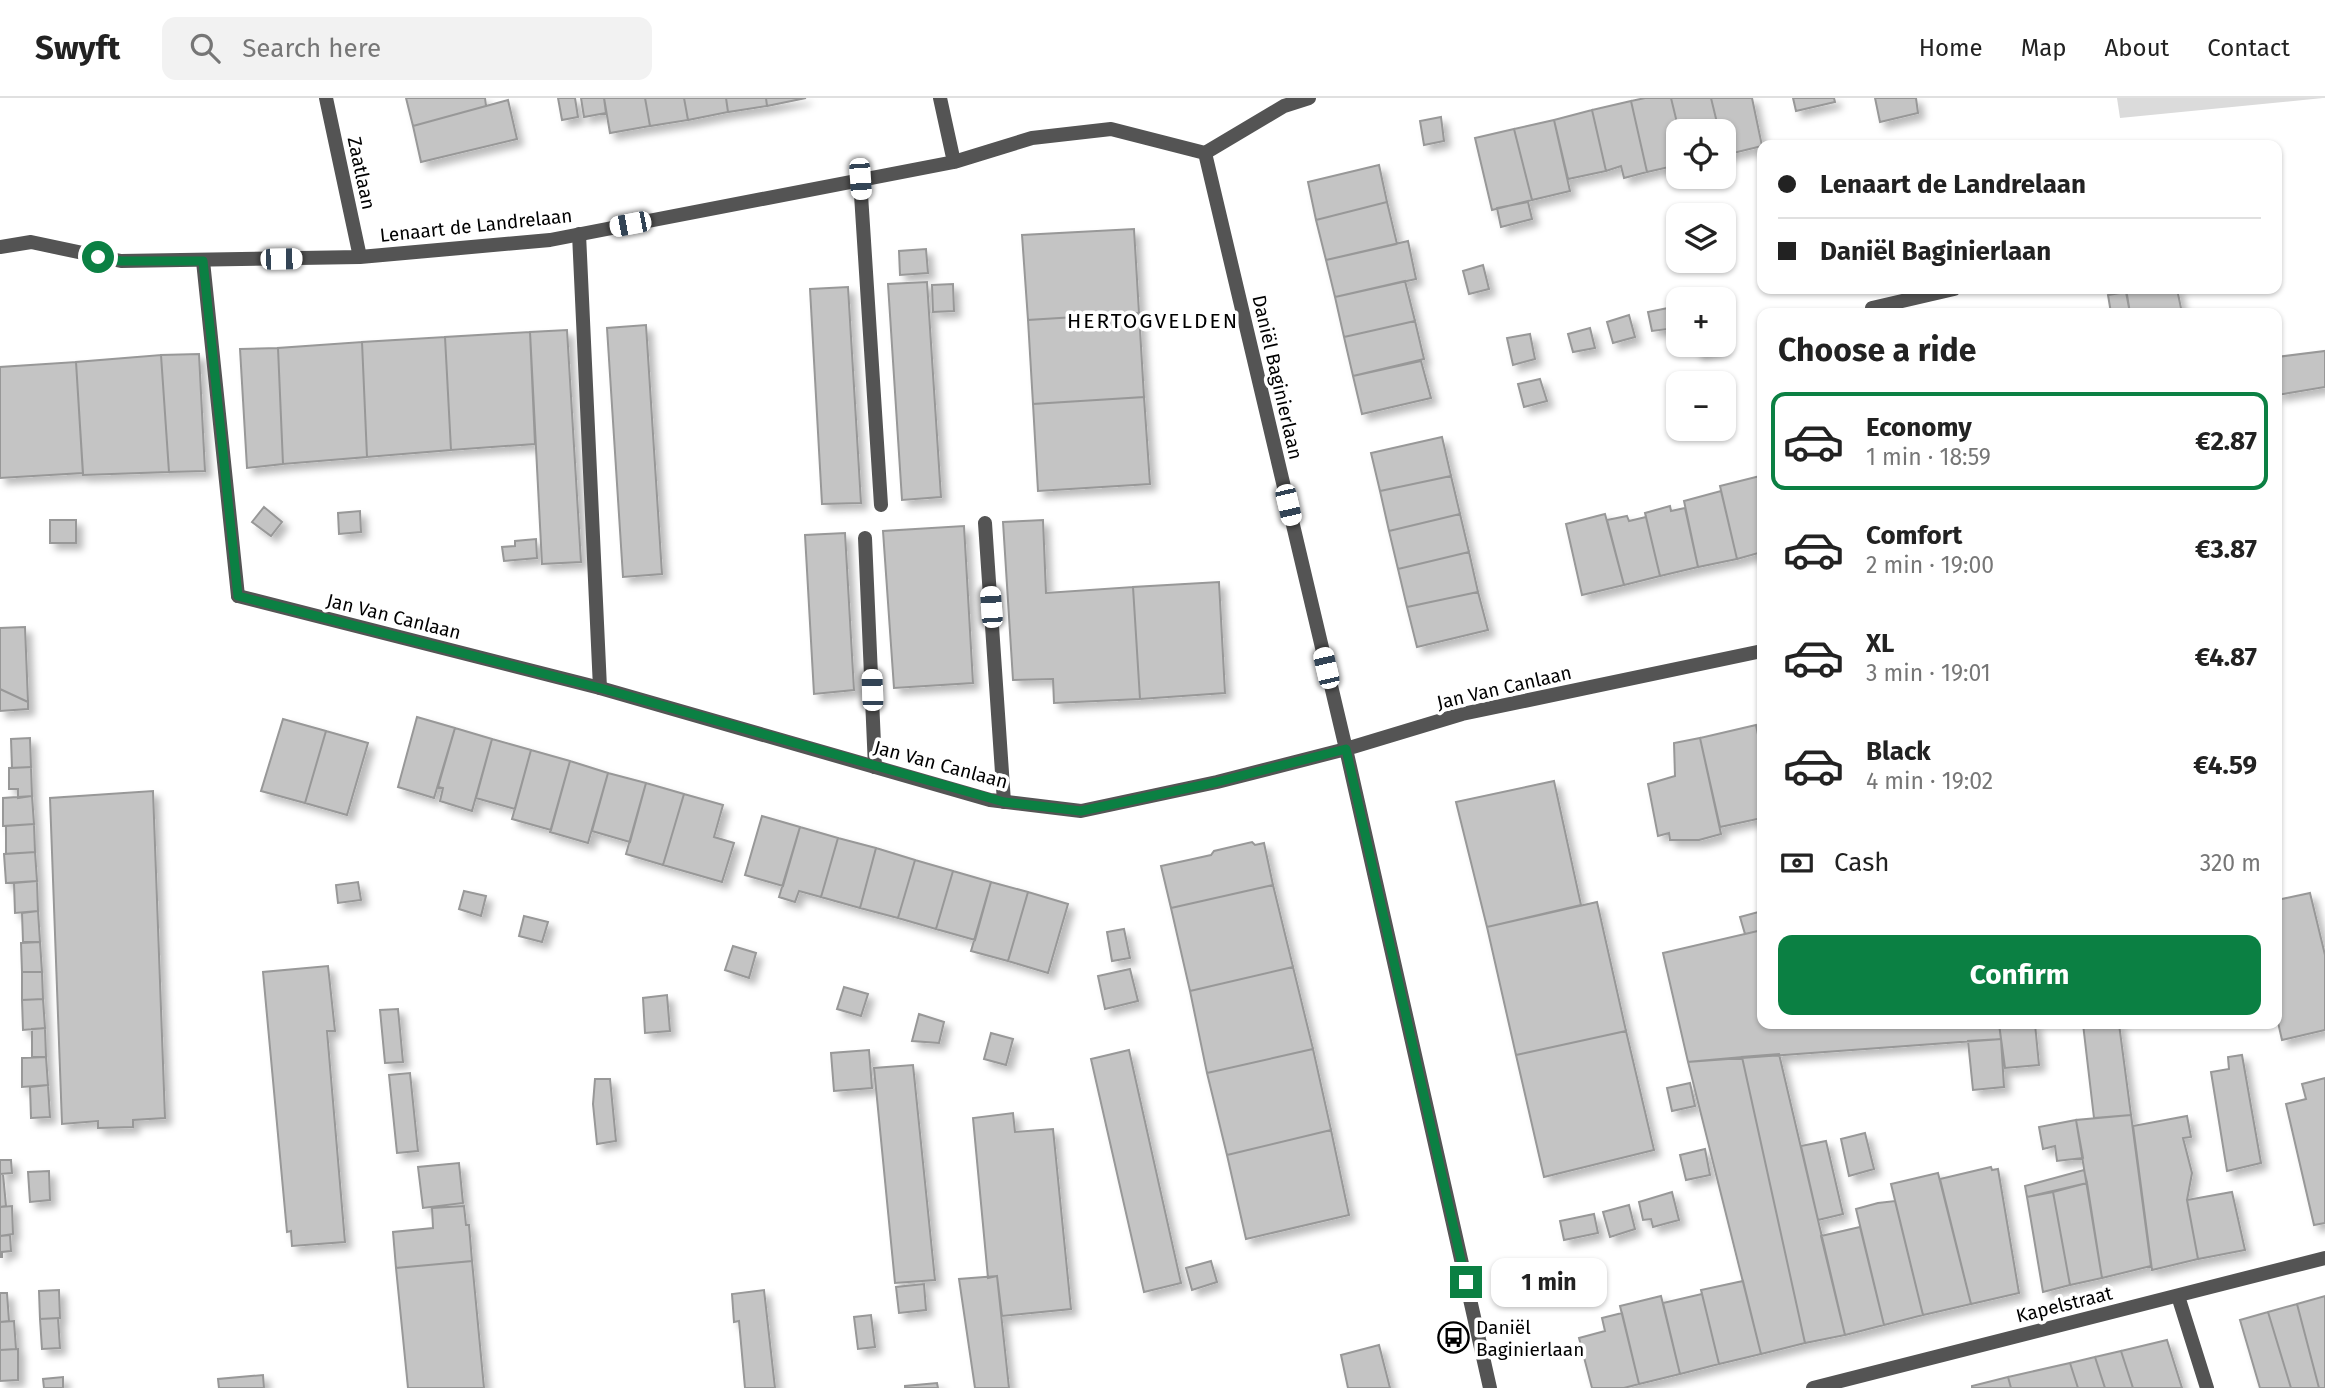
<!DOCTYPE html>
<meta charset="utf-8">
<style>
:root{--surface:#fff;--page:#f2f2f2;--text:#222;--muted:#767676;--line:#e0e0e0;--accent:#0b8043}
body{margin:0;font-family:"Fira Sans",sans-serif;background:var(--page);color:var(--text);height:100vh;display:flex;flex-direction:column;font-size:26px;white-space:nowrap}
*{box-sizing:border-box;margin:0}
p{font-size:23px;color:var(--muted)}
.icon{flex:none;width:38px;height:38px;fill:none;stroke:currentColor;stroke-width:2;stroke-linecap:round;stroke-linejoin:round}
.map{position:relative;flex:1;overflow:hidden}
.side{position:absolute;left:1757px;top:210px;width:525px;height:721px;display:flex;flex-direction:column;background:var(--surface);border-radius:14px;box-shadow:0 2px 5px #0004}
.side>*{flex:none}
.banner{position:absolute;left:1757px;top:42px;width:525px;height:154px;border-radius:14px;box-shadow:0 2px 5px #0004;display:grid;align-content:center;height:154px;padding:0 21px;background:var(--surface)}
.fabs{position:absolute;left:1666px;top:21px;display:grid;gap:14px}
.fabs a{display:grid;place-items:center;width:70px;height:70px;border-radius:14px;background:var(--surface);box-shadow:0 2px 5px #0004;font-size:35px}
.end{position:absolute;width:32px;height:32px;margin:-16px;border:9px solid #0b8043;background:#fff;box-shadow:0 0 0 4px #fff}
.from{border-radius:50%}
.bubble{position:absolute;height:49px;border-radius:14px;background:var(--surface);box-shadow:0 2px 5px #0004;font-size:23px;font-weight:700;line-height:49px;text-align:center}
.car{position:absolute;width:21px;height:42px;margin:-21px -10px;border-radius:9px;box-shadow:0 0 5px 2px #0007;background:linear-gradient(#fff 24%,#345 0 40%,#fff 0 76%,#345 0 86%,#fff 0)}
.banner b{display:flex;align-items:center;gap:24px;height:66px;font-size:26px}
.banner b+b{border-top:2px solid var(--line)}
.banner i{width:18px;height:18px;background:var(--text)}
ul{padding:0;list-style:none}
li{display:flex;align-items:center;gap:21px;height:98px;margin:0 14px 10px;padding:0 7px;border:4px solid transparent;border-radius:14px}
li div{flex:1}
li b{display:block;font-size:26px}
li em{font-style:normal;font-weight:700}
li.selected{border-color:var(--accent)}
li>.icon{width:63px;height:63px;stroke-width:1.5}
h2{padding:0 21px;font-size:32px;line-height:84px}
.pay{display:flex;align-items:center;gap:18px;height:77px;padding:0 21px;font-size:26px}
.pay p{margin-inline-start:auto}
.button{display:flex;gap:14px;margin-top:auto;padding:14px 21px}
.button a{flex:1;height:80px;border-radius:14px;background:var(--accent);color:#fff;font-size:28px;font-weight:700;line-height:80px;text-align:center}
header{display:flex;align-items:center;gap:42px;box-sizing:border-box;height:98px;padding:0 35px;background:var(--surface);border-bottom:2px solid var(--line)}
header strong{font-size:33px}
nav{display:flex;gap:38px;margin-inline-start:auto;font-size:24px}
.search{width:490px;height:63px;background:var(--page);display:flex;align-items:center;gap:18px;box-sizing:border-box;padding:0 24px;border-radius:14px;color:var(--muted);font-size:26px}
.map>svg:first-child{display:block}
</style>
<header>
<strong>Swyft</strong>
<div class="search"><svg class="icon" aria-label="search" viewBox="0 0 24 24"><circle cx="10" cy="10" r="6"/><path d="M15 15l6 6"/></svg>Search here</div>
<nav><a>Home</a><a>Map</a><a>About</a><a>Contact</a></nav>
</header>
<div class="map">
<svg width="2325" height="1290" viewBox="0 0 2325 1290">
<defs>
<filter id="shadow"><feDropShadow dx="6" dy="6" stdDeviation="3.5" flood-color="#0004"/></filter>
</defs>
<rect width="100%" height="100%" fill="#fff"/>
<path fill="#dbdbdb" d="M2117,0H2323L2120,20Z"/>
<path fill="#c4c4c4" stroke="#989898" stroke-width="2" filter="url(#shadow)" d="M406,0H485L486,8L413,28Z
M558,0H575L578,19L562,22Z
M581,0H604L606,15L584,19Z
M604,0H645L650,28L610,35Z
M645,0H684L688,22L650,28Z
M684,0H726L728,14L688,22Z
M726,0H766L767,8L728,14Z
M766,0H806L767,8Z
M1645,0H1671L1679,33L1678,67L1647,74L1631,3Z
M1671,0H1711L1719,33H1679Z
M1711,0H1752L1762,48L1725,57L1724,33H1719Z
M1793,0H1834L1835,4L1796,13Z
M1875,0H1916L1918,15L1880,24Z
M508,2L517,41L421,64L413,28Z
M1631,3L1647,74L1624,80L1621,68L1606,73L1592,12Z
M1592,12L1606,73L1568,81L1554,22Z
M1441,19L1444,43L1424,47L1420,23Z
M1554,22L1570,93L1532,102L1514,31Z
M1514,31L1532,102L1492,112L1475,40Z
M1379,67L1387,104L1316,122L1308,84Z
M1387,104L1397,146L1326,162L1316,122Z
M1528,104L1532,121L1501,129L1497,110Z
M1134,131L1139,215L1028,222L1022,137Z
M1408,143L1416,181L1335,199L1326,162Z
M926,151L928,175L900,177L899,153Z
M1483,167L1489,191L1469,196L1463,173Z
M1405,183L1415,223L1344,239L1335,199Z
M927,184L941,399L902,402L888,186Z
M953,186L954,213L933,214L932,187Z
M848,189L861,405L822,406L810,191Z
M2126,191H2177L2182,215H2130Z
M2126,194L2130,215H2111L2108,197Z
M1673,209L1676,230L1652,233L1648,214Z
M1139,215L1144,299L1033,306L1028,222Z
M1629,217L1635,239L1613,245L1607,224Z
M1415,223L1424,261L1353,278L1344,239Z
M646,227L662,476L623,479L607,230Z
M1590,230L1595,250L1573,254L1568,236Z
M567,232L581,464L542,466L530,234Z
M530,234L535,346L451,352L445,239Z
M1530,236L1535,261L1513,267L1507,240Z
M445,239L451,352L367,359L362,244Z
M362,244L367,359L283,366L278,250Z
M1694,247H1722L1723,250L1697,256Z
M278,250L283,366L247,370L240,251Z
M2325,253V289L2277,297V259Z
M199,256L205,373L169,374L161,257Z
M161,257L169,374L83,377L76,264Z
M1421,263L1431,300L1362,316L1353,278Z
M76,264L83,375L0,380V269Z
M1540,281L1547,303L1524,309L1518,286Z
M1144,299L1150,386L1038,393L1033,306Z
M1442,339L1451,378L1380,393L1371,355Z
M1451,378L1460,416L1389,433L1380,393Z
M1760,378L1762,390V454L1737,461L1720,388Z
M1721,393L1737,461L1698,469L1684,403Z
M1670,408L1671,413L1685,410L1698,469L1660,478L1645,415Z
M264,409L282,424L271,438L252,424Z
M360,413L361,434L339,436L338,415Z
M1460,416L1469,454L1398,471L1389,433Z
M1605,416L1624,487L1582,497L1566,426Z
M1627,418L1629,423L1646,419L1660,478L1624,487L1607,422Z
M50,422H76V445H50Z
M1043,422L1046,495L1133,489L1140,601L1054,605L1053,581L1013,582L1003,424Z
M964,428L973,585L894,590L883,433Z
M845,435L854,592L814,596L805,437Z
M536,441L537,460L504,463L502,449L515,448V443Z
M1469,454L1478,494L1407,509L1398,471Z
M1219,484L1225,595L1140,601L1133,489Z
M1478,494L1488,532L1417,549L1407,509Z
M25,529L28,604L0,591V530Z
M0,591L28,604V611L0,613Z
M417,619L455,630L434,700L398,689Z
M283,621L326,633L305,705L261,693Z
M1756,627L1762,656V720L1720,729L1700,640Z
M455,630L492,641L472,713L440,703L443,690L438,689Z
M326,633L368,645L347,717L305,705Z
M30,640L31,669L12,670L11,641Z
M1700,640L1721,736L1699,742H1670L1669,735L1658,738L1648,686L1675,678L1674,645Z
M492,641L531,652L515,711L476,700Z
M531,652L570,663L551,732L512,721Z
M570,663L608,675L588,745L550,734Z
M31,669L32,698L18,700V691H9V670Z
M608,675L646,685L630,744L592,733Z
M1554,683L1581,807L1487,829L1456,704Z
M646,685L684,696L663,767L626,756Z
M153,693L165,1020L133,1022V1029L98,1030V1023L62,1026L50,700Z
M684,696L723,707L714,739L734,745L722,784L663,767Z
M32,698L34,726L3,728V700Z
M762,718L800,729L783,788L745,777Z
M34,726L35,754L6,756V728Z
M800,729L838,740L821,799L799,793L795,804L779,799Z
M838,740L876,750L860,810L821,799Z
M1252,744L1255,747L1264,745L1273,787L1171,810L1161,768L1211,757L1214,753Z
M876,750L915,762L898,820L860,810Z
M35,754L37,783L6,785L4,756Z
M915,762L953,773L936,831L898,820Z
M953,773L991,784L975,842L936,831Z
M37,783L38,813L15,815L14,785Z
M358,784L361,802L338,805L336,787Z
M991,784L1028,794L1008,863L971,853Z
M1273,787L1293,869L1190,893L1171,810Z
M464,793L486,798L481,818L459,811Z
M1028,794L1068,806L1048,875L1008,863Z
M2310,795L2325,857V932L2282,942L2277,920V802Z
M1597,804L1626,933L1516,957L1487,829Z
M38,813L40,844H23L22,815Z
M1762,813V832L1745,836L1740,819Z
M524,818L548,824L542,844L519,838Z
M1124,831L1130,860L1112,863L1107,834Z
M1762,832V926H1999L2001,941L1688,964L1663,855Z
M40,844L42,874H22L21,845Z
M733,848L756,855L749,880L725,872Z
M328,868L335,933H327L345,1144L292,1148L291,1133L287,1134L263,874Z
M1293,869L1313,951L1207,975L1190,893Z
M1130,871L1138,903L1105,911L1098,878Z
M22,874H42L43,901L22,902Z
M844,889L868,896L861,918L837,911Z
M667,897L670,933L645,935L643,900Z
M43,901L45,930L23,932L22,902Z
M398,911L403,964L385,965L380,912Z
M919,916L944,924L939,945L912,943Z
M1999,926H2035L2039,967L2005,970Z
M2083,926H2119L2131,1017L2094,1020Z
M45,930L46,959H32V931Z
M1626,933L1654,1052L1544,1079L1516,957Z
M991,935L1013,941L1006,967L984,961Z
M2001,941L2004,989L1973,992L1968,943Z
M1313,951L1331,1032L1227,1057L1207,975Z
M869,952L872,990L834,993L831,955Z
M1129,952L1181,1185L1144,1194L1091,961Z
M1779,956L1845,1237L1805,1245L1742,959Z
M2242,957L2261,1065L2227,1073L2211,974L2229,971L2228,959Z
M46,959L48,987L22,989V960Z
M1742,959L1805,1245L1761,1256L1688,964Z
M913,967L935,1182L895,1185L874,970Z
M410,975L418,1053L397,1055L389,977Z
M2325,980V1125L2314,1127L2286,1006L2306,1001L2302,986Z
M595,981H610L616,1043L597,1046L593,1006Z
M1690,985L1695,1008L1672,1013L1667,990Z
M48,987L50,1019L31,1020L30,989Z
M1013,1015L1015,1034L1053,1031L1071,1211L1002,1218L997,1178L988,1180L973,1020Z
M2131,1017L2151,1168L2102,1180L2076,1022Z
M2187,1018L2191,1039L2183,1040L2192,1075L2187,1102L2198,1161L2152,1172L2133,1028Z
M2076,1022L2083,1060L2057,1063L2055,1048L2043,1051L2039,1029Z
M1331,1032L1349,1117L1246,1141L1227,1057Z
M1865,1035L1874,1071L1849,1078L1841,1041Z
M1826,1043L1843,1116L1818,1122L1801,1048Z
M1705,1051L1710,1077L1686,1082L1680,1057Z
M0,1062H11L12,1075L0,1076Z
M459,1065L463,1105L423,1110L418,1069Z
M1991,1069L1992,1072L1998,1071L2019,1195L1971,1206L1940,1081Z
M2084,1072L2087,1085L2027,1099L2025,1088Z
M49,1073L50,1102L30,1104L28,1074Z
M1938,1075L1971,1206L1923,1217L1891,1086Z
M0,1076H3L6,1108L0,1109Z
M2087,1085L2102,1180L2070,1187L2053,1094Z
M1672,1094L1679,1122L1653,1129L1651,1121L1643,1122L1639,1104Z
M2053,1094L2070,1187L2043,1194L2027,1099Z
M2232,1094L2245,1152L2198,1161L2187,1102Z
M1895,1103L1923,1217L1884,1227L1856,1111L1878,1105Z
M1629,1107L1635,1131L1610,1139L1603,1114Z
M12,1108L13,1136L0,1138V1109Z
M464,1108L466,1127H469L472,1163L396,1170L393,1134L433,1130L432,1110Z
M1594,1116L1598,1135L1564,1142L1560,1123Z
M1860,1129L1884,1227L1845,1237L1821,1138Z
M10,1137L11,1153L2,1154V1159H0V1138Z
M472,1163L484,1290H408L396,1170Z
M1211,1163L1217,1184L1192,1192L1186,1170Z
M997,1178L1009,1290H975L959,1181Z
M1743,1183L1761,1256L1719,1266L1701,1192Z
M924,1186L926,1212L899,1215L896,1189Z
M59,1192L60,1220L40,1221L39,1193Z
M764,1192L775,1290H745L739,1223L734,1224L732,1196Z
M0,1195H7L9,1223L0,1224Z
M1702,1196L1719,1266L1680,1276L1663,1205Z
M1661,1198L1680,1276L1639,1286L1620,1208Z
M2325,1198V1290H2319L2297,1206Z
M2297,1206L2319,1290H2291L2268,1214Z
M2268,1214L2291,1290H2260L2240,1222Z
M1622,1215L1639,1286L1624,1290H1592L1579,1240L1605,1233L1602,1220Z
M871,1217L875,1249L858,1251L854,1219Z
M58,1220L60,1250L42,1251L40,1221Z
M14,1223L16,1251L0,1252V1224Z
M2167,1242L2182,1290H2133L2121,1253Z
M1379,1247L1390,1290H1348L1341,1257Z
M18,1251V1282L0,1283V1252Z
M2121,1253L2133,1290H2105L2095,1259Z
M2095,1259L2105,1290H2078L2070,1265Z
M2070,1265L2078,1290H2011L2008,1279Z
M263,1277L264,1290H219L218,1281Z
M63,1279V1290H44L43,1281Z
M2008,1279L2011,1290H1972V1288Z
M937,1285L938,1290H905V1288Z"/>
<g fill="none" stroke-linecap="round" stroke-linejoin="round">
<path stroke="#545454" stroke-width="14" d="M860,81L881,407
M579,136L600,590
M203,163L238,498
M985,425L1004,704
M865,440L875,669"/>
<path stroke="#545454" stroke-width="14" d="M326,0L360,159
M940,0L954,64
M1205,55L1346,651L1490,1290
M0,149L31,144L121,163L360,159L550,142L954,64L1032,40L1111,31L1205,55L1284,8L1309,0
M1873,215L1872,210L1954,191
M238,498L600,590L990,702L1081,713L1217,684L1346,651L1462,616L1762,553
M2178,1198L2207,1290
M1813,1290L2325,1160"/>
</g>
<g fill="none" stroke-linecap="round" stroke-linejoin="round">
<path stroke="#0b8043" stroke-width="9" d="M98,159L121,163H203L238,498L600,590L1004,704L1081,713L1217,684L1346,651L1466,1184"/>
</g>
<defs>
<symbol id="bus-ring" viewBox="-11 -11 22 22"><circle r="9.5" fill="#fff" stroke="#000" stroke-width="1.5"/><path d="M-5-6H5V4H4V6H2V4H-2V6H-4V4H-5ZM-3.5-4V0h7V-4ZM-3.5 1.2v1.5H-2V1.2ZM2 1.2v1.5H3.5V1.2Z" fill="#000"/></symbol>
</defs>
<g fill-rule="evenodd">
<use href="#bus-ring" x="1436" y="1222" width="35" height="35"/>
</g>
<g text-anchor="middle" stroke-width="7" stroke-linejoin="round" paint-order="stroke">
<g font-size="19" fill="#000" stroke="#fff">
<text transform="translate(362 75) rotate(78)" y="7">Zaatlaan</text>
<text transform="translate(476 127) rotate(-6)" y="7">Lenaart de Landrelaan</text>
<text transform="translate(1278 279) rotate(77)" y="7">Daniël Baginierlaan</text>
<text transform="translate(394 518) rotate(14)" y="7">Jan Van Canlaan</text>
<text transform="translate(1504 589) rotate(-13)" y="7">Jan Van Canlaan</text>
<text transform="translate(941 666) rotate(15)" y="7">Jan Van Canlaan</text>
<text transform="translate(2064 1206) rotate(-14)" y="7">Kapelstraat</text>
</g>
<g font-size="19" fill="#000" stroke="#fff" text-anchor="start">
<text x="1476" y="1236">Daniël<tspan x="1476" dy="22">Baginierlaan</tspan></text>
</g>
<g font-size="21" letter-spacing="2" fill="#000" stroke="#fff">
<text x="1153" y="230">HERTOGVELDEN</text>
</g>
</g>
</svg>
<div class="fabs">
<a><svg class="icon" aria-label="locate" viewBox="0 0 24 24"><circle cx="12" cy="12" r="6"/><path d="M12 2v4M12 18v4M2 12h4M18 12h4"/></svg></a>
<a><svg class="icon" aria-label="layers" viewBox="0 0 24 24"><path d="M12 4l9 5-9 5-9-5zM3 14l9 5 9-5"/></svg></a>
<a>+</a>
<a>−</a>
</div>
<i class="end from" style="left:98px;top:159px"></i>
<i class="end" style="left:1466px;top:1184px"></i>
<div class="bubble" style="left:1491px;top:1160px;width:116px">1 min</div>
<i class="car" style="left:860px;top:81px;rotate:176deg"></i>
<i class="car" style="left:630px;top:126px;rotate:259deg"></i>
<i class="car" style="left:281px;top:161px;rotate:89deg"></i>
<i class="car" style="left:1288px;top:407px;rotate:167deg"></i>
<i class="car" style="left:991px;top:509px;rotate:356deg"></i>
<i class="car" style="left:1326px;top:570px;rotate:347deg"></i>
<i class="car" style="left:872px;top:592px;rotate:358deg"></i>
<div class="banner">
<b><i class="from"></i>Lenaart de Landrelaan</b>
<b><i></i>Daniël Baginierlaan</b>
</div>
<section class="side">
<h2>Choose a ride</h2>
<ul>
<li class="selected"><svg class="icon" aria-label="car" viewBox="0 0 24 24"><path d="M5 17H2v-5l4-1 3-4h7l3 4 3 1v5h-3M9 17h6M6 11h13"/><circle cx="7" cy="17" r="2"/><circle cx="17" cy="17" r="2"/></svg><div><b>Economy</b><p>1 min · 18:59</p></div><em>€2.87</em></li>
<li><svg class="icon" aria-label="car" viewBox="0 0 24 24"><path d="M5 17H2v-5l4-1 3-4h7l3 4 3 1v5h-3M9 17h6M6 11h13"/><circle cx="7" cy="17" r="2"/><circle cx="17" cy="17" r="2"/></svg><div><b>Comfort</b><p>2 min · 19:00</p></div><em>€3.87</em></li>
<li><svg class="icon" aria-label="car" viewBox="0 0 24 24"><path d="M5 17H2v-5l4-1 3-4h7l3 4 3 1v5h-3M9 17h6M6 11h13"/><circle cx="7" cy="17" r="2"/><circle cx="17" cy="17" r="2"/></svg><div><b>XL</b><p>3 min · 19:01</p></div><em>€4.87</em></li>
<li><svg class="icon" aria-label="car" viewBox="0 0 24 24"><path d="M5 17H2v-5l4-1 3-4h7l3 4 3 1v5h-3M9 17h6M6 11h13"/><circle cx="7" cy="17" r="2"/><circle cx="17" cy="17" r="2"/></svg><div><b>Black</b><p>4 min · 19:02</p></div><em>€4.59</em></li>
</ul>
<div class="pay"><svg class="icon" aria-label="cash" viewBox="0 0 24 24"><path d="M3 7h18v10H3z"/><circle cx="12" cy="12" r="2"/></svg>Cash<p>320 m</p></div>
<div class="button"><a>Confirm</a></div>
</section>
</div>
